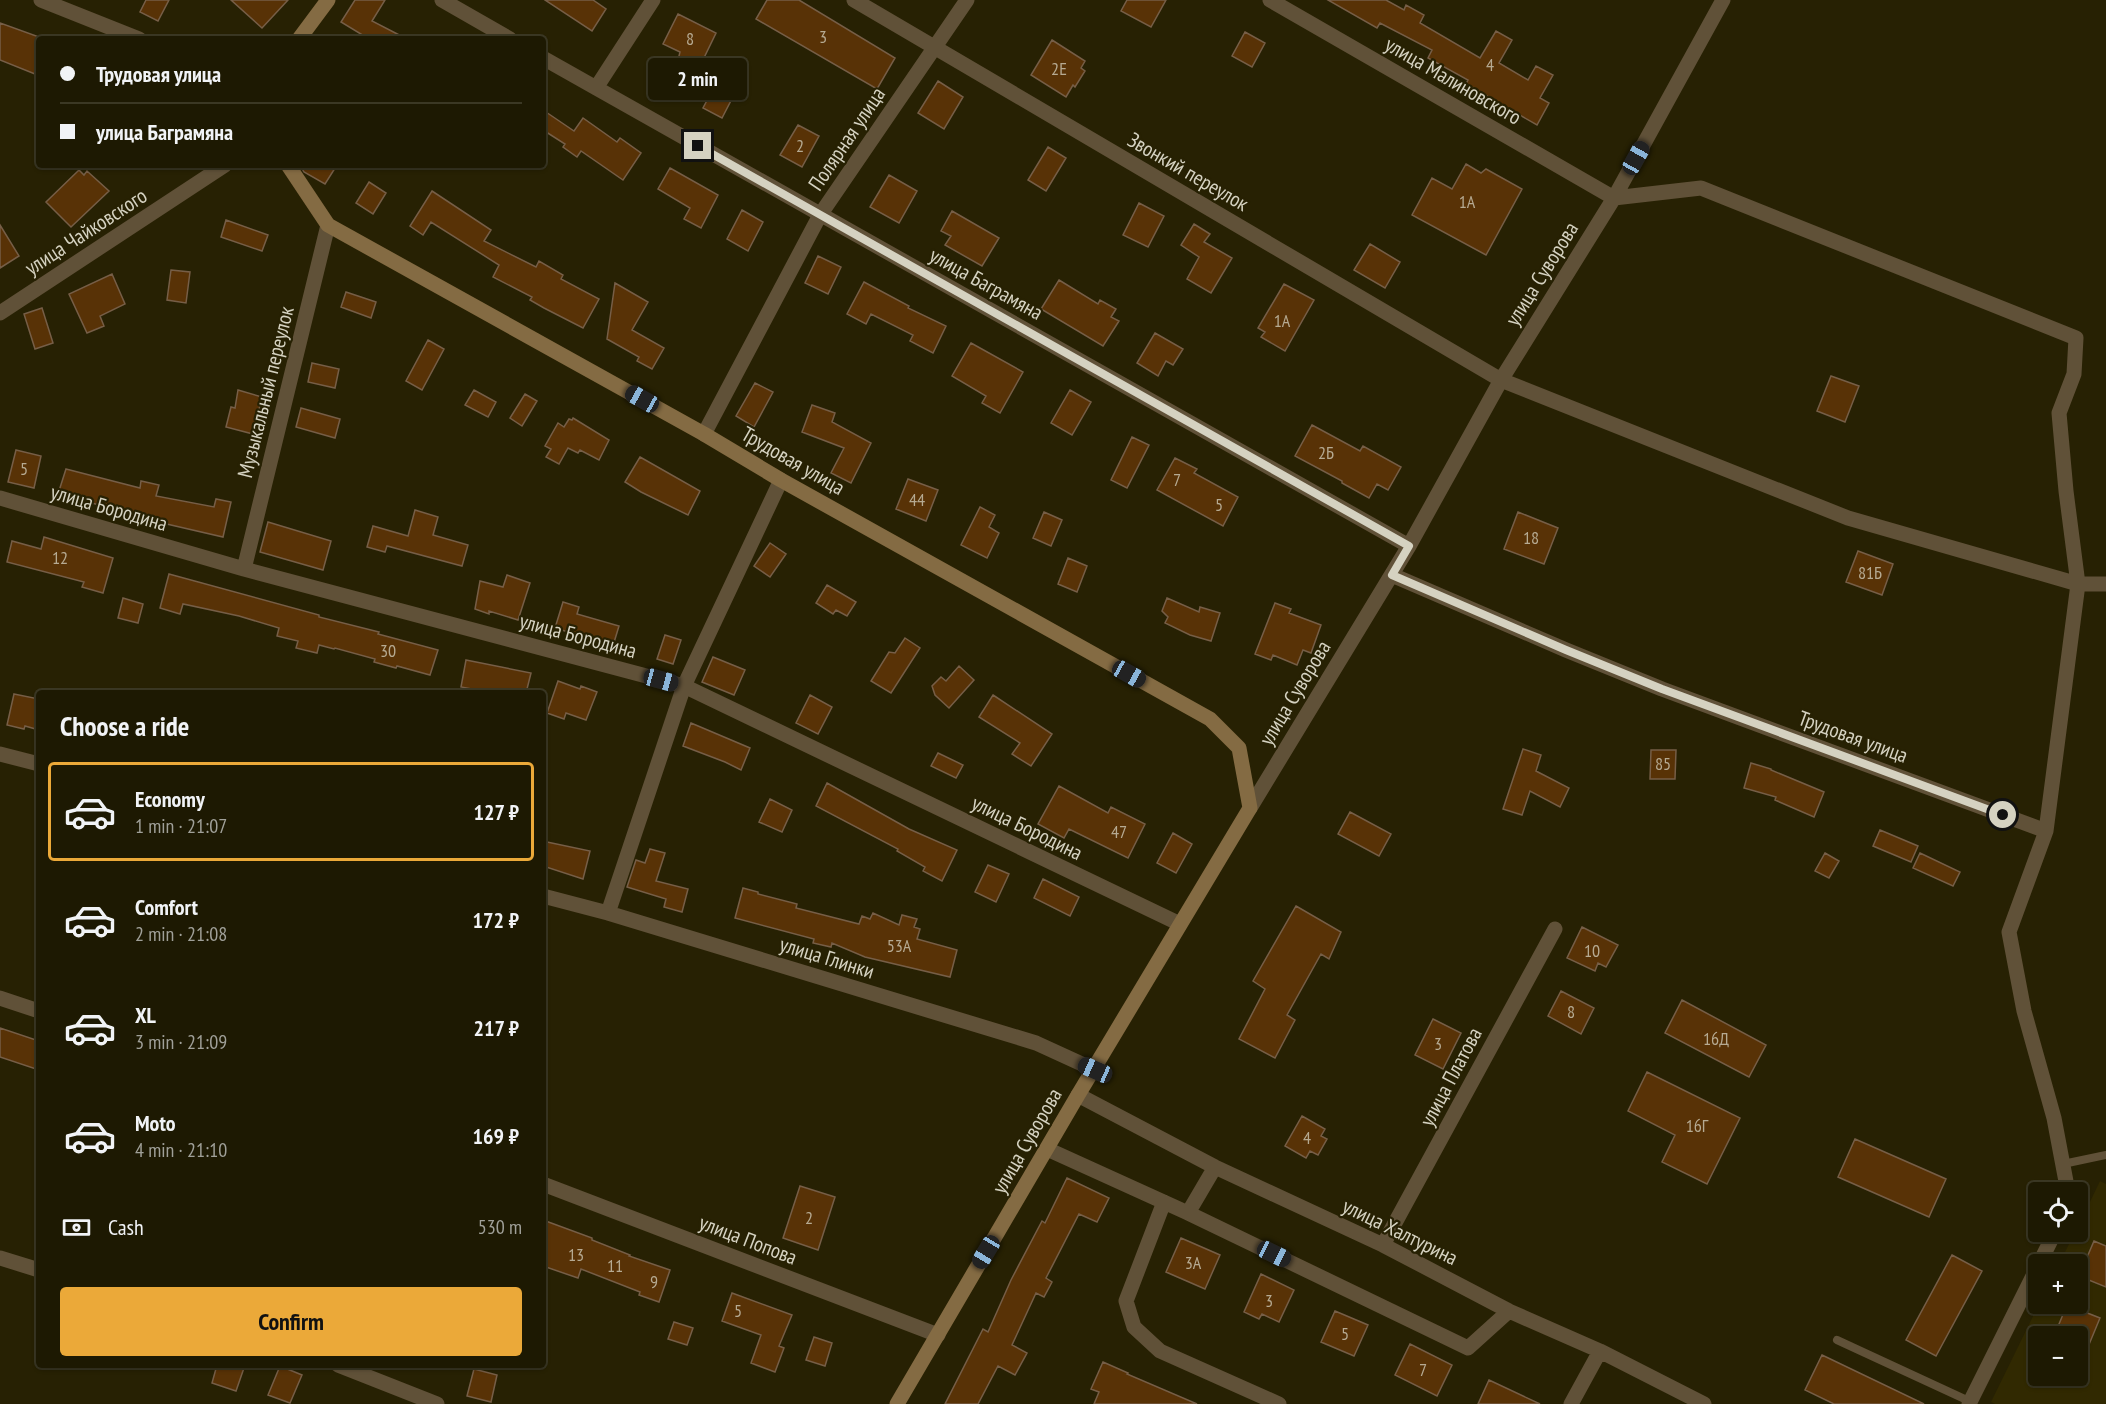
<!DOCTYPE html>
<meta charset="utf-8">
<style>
:root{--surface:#1d1902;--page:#25220c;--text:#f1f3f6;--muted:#a0a099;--line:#3b3824;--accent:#eba939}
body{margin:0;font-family:"PT Sans Narrow",sans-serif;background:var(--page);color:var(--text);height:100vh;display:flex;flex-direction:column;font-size:22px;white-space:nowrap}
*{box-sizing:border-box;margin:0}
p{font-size:20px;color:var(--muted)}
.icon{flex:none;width:33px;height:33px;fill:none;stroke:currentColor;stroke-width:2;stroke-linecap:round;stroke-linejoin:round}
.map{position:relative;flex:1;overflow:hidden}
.sheet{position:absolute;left:36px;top:690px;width:510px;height:678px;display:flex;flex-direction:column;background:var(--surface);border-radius:6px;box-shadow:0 2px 4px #0004,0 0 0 2px var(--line)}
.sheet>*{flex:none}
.guide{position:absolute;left:36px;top:36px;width:510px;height:132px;border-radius:6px;box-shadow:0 2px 4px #0004,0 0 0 2px var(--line);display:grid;align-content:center;height:132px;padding:0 24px;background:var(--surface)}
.buttons{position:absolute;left:2028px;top:1182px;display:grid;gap:12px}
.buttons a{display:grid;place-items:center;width:60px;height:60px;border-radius:6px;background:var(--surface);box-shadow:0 2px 4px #0004,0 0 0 2px var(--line);font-size:30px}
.end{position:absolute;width:27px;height:27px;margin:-14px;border:8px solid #d5d2c1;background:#111;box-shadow:0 0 0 3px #111}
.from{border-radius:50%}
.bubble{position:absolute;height:42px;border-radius:6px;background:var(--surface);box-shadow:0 2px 4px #0004,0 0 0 2px var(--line);font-size:20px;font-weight:800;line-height:42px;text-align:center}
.car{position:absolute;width:18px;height:36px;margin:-18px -9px;border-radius:8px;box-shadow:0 0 4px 2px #0007;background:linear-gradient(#222 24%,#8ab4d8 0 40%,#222 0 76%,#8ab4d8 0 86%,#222 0)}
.guide b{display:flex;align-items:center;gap:21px;height:57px;font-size:22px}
.guide b+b{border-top:2px solid var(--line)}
.guide i{width:15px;height:15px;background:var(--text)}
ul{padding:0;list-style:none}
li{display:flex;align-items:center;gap:18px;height:99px;margin:0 12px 9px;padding:0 12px;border:3px solid transparent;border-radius:6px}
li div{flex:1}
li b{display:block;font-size:22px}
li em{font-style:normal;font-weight:800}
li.active{border-color:var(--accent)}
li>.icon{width:54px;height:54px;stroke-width:1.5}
h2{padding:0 24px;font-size:27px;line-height:72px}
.pay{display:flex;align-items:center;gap:15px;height:66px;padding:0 24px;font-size:22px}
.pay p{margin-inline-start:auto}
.primary-button{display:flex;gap:12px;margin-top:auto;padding:12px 24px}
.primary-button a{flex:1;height:69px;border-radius:6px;background:var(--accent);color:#111;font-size:24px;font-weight:800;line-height:69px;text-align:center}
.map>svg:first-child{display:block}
</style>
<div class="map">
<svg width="2106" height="1404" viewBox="0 0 2106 1404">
<rect width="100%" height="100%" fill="#272103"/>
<path fill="#312901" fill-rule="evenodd" d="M2100,1181L2106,1184V1404H1995L1991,1402L2039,1304H2078V1264H2059L2075,1232H2078V1227ZM2038,1336H2078V1376H2038Z"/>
<path fill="#583206" stroke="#765e47" stroke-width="1.5" d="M146,0H169L158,21L140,12Z
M231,0H288L262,28Z
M355,0H385L372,21L407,39H369L341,22Z
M545,0H593L606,9L592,31Z
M767,0H799L895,58L877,89L756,19Z
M1127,0H1166L1151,27L1121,11Z
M1328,0H1386L1404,10L1406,5L1424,15L1420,23L1480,58L1496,31L1512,40L1499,63L1528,80L1536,66L1553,75L1540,98L1549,103L1537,125L1466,84L1468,80L1428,58L1432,50L1380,23L1377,28Z
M678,14L716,33L700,66L679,56L680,52L663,44Z
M0,23L39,37V64L35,74L0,60Z
M1245,32L1265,43L1252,67L1232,56Z
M1052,40L1085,61L1081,68L1085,71L1075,87L1073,85L1066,97L1031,75Z
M719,78L738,87L722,118L703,108Z
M938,81L963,97L944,129L918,113Z
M543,110L574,131L583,118L617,142L620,138L641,153L623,180L581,151L577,157L563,147L565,144L543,130Z
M798,125L819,136L802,167L780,155Z
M1048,147L1066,158L1046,191L1028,180Z
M1466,164L1481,173L1486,169L1522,189L1486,255L1412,215L1432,178L1452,189Z
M300,165H337L325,184L304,172Z
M670,168L718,195L701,228L684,219L690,208L658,189Z
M79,170L84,175L87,171L109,191L71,227L46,202Z
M889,175L917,191L899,223L870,207Z
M369,182L386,193L373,214L356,203Z
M432,191L491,230L484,241L536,267L539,261L563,275L561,279L599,299L583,328L544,308L530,300L532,297L493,277L499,265L431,222L423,235L410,226Z
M1139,203L1164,216L1148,247L1123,235Z
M742,210L763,222L748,251L727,239Z
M952,211L999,238L982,266L945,245L951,236L941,231Z
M226,220L268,235L262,251L221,237Z
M1194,224L1210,234L1204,242L1232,258L1211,293L1187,279L1199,257L1181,245Z
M0,225L19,256L0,268Z
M1370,244L1400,262L1385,288L1354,270Z
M818,256L841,267L828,294L805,283Z
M171,270L190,272L186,303L167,300Z
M112,274L125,304L100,316L104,326L87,333L69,294Z
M1059,280L1098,304L1100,300L1116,309L1111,317L1119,321L1103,346L1041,309Z
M864,282L909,306L908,308L946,326L933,353L910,341L913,335L871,314L866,324L847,314Z
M615,283L648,302L632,330L664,348L652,369L637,361L639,357L607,339Z
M1284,284L1314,300L1285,351L1261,337L1265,332L1258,328Z
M346,292L376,302L371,318L341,307Z
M42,308L53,343L35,349L24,314Z
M1155,333L1183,349L1173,365L1166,361L1158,376L1137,363Z
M428,340L444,349L422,390L406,381Z
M971,343L1023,372L1000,413L982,403L986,396L952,376Z
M312,363L339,369L335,388L308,382Z
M1831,376L1859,386L1845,422L1817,411Z
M755,383L773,392L754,427L736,416Z
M238,390L262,397L253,434L226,427L231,407L235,408Z
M474,390L496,402L488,417L465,405Z
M1070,390L1091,402L1072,435L1051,423Z
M525,394L537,401L522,426L510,418Z
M812,405L835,413L832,422L871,443L851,483L831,473L844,448L802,432Z
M301,408L340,419L335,438L296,427Z
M573,418L609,440L599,460L580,450L578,453L568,448L559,464L546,457L551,449L545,446L558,423L564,427L569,419L572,420Z
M1312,425L1360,451L1363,446L1401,467L1388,490L1377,484L1369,498L1342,483V481L1295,456Z
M1132,437L1149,445L1127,488L1111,480Z
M16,450L41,456L34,488L8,482Z
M640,457L700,491L688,515L641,492L625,482Z
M1175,458L1197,469L1194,473L1238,497L1223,526L1157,490Z
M66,469L140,488L141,481L159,485L156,496L214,507L216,499L231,502L223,537L132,516L133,514L58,494Z
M908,479L938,490L926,521L896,509Z
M980,507L995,515L989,527L999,533L987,558L961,545Z
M415,510L438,517L433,535L468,545L462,566L387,546L385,552L367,547L373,526L408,536Z
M1044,512L1062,520L1051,546L1033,538Z
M1518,512L1558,528L1544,564L1504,549Z
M268,522L331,541L323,570L260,552Z
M44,537L113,558L103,593L82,587L84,582L7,562L12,541L41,549Z
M770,543L786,554L770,577L754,566Z
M1858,551L1893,564L1882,595L1846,582Z
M1068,558L1087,566L1077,592L1058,584Z
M169,574L319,615V617L379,632L378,634L438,650L430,675L397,666L396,668L374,662L375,659L335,648L334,649L319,645L317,653L296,648L298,641L277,636L279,628L239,616L183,604L180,614L160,608Z
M507,575L530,583L518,620L489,611V614L475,609L480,581L503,587Z
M827,585L856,602L847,616L836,610L833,614L816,603Z
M123,598L143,604L138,623L118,618Z
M1167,598L1199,612L1200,607L1220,613L1211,641L1190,635L1165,623L1168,617L1162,611Z
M563,602L579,607L577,614L619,626L612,649L594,644L595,640L555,628Z
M1275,603L1291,609L1289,613L1321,625L1311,653L1303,650L1297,665L1273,655L1271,660L1255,654Z
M665,635L681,640L673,664L657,659Z
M905,638L920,648L891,693L871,681L889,652L895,653Z
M713,657L745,670L734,695L702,682Z
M466,660L531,673L526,693H493L461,687Z
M959,666L974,680L949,708L935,695L932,686L941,677L946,681Z
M558,681L580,689L581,686L597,692L586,720L566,713L564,719L547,713Z
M14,694L39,699V730L25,726L24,729L7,725Z
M810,695L832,707L818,734L796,723Z
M993,695L1052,734L1031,766L1012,754L1020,743L979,717Z
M691,723L750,748L741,770L725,762L683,746Z
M1523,749L1541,755L1536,771L1569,788L1560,807L1530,791L1522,815L1503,809Z
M1651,750H1676L1675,779H1650Z
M938,753L963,765L956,778L931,766Z
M1751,763L1771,769V770L1824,792L1814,817L1775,800L1776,797L1744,788Z
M827,783L909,829L957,850L942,881L923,871L925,867L897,851L898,849L816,806Z
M1059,786L1108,813L1111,807L1145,824L1128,858L1069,829L1064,838L1038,824Z
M770,799L792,810L782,832L759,822Z
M1350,812L1391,834L1379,856L1338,834Z
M1880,830L1918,846L1911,862L1873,846Z
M1173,833L1192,844L1176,873L1157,863Z
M547,842L590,851L583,879L543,866V857Z
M650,849L665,853L656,881L688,889L682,912L664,907L666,899L627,887L636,860L645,863Z
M1825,853L1839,861L1829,878L1815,871Z
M1920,853L1960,872L1953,886L1913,868Z
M988,865L1009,874L996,902L975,892Z
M1043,879L1079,897L1070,916L1034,898Z
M743,888L758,892V894L797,904L796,908L859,924L862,916L870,919L873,913L899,925L902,915L917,919L914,927L920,929L917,939L957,950L950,977L865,957L832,943L831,947L813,943L814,939L735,918Z
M1296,906L1341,932L1329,959L1321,954L1287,1015L1295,1020L1275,1058L1239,1039L1265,989L1253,981Z
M1582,927L1618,945L1606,967L1598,963L1595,971L1567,958Z
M1561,991L1594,1008L1581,1034L1548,1016Z
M1682,1000L1766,1045L1749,1077L1665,1033Z
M1433,1019L1461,1033L1443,1069L1415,1055Z
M0,1028L39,1041V1070L0,1057Z
M1647,1072L1740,1118L1707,1184L1662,1162L1675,1135L1628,1111Z
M1302,1116L1325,1129L1321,1136L1327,1139L1318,1155L1310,1151L1306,1158L1285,1146Z
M1855,1139L1946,1179L1929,1217L1838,1177Z
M1067,1178L1109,1198L1097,1222L1079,1214L1046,1278L1052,1282L1044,1297L1036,1293L1012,1345L1027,1353L1015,1375L998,1366L978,1404H945L983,1329L988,1332L1011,1280L1042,1221L1045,1223Z
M800,1186L835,1197L818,1250L783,1238Z
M543,1220L592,1238V1240L630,1255L629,1256L670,1270L659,1302L639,1295L640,1292L581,1269L578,1278L543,1266Z
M1181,1238L1220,1255L1205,1289L1166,1272Z
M2094,1241L2106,1246V1287L2079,1276Z
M1952,1255L1982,1271L1936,1356L1906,1340Z
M1261,1274L1294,1290L1279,1322L1262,1314L1259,1319L1244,1312Z
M732,1293L792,1315L779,1346L784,1348L775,1372L751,1363L761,1335L722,1321Z
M2067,1305L2100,1318L2078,1371V1336H2054Z
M1335,1311L1368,1325L1354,1356L1321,1342Z
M674,1322L693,1328L687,1345L668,1339Z
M814,1337L832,1343L825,1366L806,1360Z
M1410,1344L1452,1365L1437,1396L1395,1375Z
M1822,1355L1924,1404H1834L1805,1390Z
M1103,1362L1128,1373L1127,1374L1197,1404H1094L1099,1392L1091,1389Z
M217,1365H245L236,1391L212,1383Z
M280,1366L302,1375L290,1403L268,1395Z
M474,1369L497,1375L491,1402L467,1396Z
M1489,1380L1540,1404H1478Z"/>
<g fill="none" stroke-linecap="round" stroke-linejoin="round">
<path stroke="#605138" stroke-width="8" d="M2063,1164L2106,1155
M1837,1340L1971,1402"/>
<path stroke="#605138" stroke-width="15" d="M41,0L139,39
M442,0L510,39
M854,0L1501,380L1848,518L2078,584L2066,491L2059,413L2074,374L2076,338L1701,188L1614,198L1270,0
M543,58L1409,546
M596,88L653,0
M0,313L225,165
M704,434L820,215L967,0
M0,498L244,569L684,686L1180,924
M244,569L328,225
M1392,575L1566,650L1662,689L2046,831L2078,584H2106
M0,754L39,764
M1250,808L1409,546L1501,380L1614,198L1723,0
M2046,831L2009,932L2024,1011L2054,1118L2068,1192
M543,896L608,913L1036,1043L1095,1070
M608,913L684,686L781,480
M0,998L39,1011
M1078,1095L1215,1167L1383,1245L1509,1311L1600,1351L1704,1404
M1047,1149L1188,1213L1468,1348L1509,1311
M543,1184L938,1335
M1164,1202L1126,1301L1134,1327L1160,1351L1279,1404
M1188,1213L1215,1167
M1383,1245L1555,929
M0,1258L39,1270
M338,1365L437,1404
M1571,1404L1600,1351
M1969,1404L2055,1232"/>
<path stroke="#846b43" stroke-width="15" d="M299,39L328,0
M288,165L328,225L704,434L781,480L1210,719L1239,748L1250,808L1078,1095L897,1404"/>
</g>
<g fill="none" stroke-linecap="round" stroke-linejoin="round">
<path stroke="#d5d2c1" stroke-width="8" d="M698,146L1409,546L1392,575L1566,650L1662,689L2003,815"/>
</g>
<g text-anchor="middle" stroke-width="4.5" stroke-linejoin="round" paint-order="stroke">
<g font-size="18" fill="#b6aa92">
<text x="823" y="43">3</text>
<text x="690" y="45">8</text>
<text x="1490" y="71">4</text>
<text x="1059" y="75">2Е</text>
<text x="800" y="152">2</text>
<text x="1467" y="208">1А</text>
<text x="1282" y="327">1А</text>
<text x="1326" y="459">2Б</text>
<text x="24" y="475">5</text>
<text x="1177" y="486">7</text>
<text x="917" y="506">44</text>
<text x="1219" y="511">5</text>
<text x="1531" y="544">18</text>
<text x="60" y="564">12</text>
<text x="1870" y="579">81Б</text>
<text x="388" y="657">30</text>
<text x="1663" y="770">85</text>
<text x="1119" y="838">47</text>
<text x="899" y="952">53А</text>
<text x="1592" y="957">10</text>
<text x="1571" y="1018">8</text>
<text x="1716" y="1045">16Д</text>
<text x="1438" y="1050">3</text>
<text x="1697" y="1132">16Г</text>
<text x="1307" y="1144">4</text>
<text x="809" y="1224">2</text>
<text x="576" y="1261">13</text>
<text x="1193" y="1269">3А</text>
<text x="615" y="1272">11</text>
<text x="654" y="1288">9</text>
<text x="1269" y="1307">3</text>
<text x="738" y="1317">5</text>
<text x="1345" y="1340">5</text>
<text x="1423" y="1376">7</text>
</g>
<g font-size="21" fill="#d5d2c1" stroke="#272103">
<text transform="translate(1453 81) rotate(30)" y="7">улица Малиновского</text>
<text transform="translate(847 139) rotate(-56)" y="7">Полярная улица</text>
<text transform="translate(1188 172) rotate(30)" y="7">Звонкий переулок</text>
<text transform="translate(86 232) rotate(-33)" y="7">улица Чайковского</text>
<text transform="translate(1542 274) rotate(-58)" y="7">улица Суворова</text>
<text transform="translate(986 284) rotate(29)" y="7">улица Баграмяна</text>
<text transform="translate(266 392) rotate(-76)" y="7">Музыкальный переулок</text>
<text transform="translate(793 461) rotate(30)" y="7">Трудовая улица</text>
<text transform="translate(109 508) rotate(16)" y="7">улица Бородина</text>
<text transform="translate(578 636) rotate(15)" y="7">улица Бородина</text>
<text transform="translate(1295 693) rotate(-59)" y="7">улица Суворова</text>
<text transform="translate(1853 737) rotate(20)" y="7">Трудовая улица</text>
<text transform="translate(1027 828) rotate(26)" y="7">улица Бородина</text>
<text transform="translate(827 958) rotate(17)" y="7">улица Глинки</text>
<text transform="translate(1451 1077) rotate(-62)" y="7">улица Платова</text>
<text transform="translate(1027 1141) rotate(-60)" y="7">улица Суворова</text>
<text transform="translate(1400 1232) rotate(26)" y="7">улица Халтурина</text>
<text transform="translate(748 1240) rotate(21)" y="7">улица Попова</text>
</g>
</g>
</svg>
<div class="buttons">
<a><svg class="icon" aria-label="locate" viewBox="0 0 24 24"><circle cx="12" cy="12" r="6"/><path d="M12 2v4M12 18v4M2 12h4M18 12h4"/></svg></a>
<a>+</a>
<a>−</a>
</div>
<i class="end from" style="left:2003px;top:815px"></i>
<i class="end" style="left:698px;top:146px"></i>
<div class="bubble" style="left:648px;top:58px;width:99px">2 min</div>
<i class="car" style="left:1636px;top:158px;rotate:29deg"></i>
<i class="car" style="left:642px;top:399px;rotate:299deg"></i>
<i class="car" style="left:1129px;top:674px;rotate:119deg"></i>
<i class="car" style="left:661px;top:680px;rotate:105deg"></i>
<i class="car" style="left:1095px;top:1070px;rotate:294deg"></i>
<i class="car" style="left:986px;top:1252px;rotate:211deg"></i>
<i class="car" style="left:1274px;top:1254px;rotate:116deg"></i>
<div class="guide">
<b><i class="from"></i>Трудовая улица</b>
<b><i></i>улица Баграмяна</b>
</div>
<section class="sheet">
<h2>Choose a ride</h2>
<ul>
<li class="active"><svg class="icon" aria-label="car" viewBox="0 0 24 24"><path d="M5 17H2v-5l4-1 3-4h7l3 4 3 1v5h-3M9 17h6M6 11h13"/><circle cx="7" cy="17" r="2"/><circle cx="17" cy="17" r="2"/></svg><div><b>Economy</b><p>1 min · 21:07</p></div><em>127 ₽</em></li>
<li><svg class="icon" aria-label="car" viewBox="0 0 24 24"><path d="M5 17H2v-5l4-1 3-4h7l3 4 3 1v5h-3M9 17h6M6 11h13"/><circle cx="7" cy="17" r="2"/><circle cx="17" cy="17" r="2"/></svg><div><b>Comfort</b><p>2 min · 21:08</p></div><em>172 ₽</em></li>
<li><svg class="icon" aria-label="car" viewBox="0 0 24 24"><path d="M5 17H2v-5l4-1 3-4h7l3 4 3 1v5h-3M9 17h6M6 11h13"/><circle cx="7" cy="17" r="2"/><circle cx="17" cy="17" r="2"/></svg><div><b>XL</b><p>3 min · 21:09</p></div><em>217 ₽</em></li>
<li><svg class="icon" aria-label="car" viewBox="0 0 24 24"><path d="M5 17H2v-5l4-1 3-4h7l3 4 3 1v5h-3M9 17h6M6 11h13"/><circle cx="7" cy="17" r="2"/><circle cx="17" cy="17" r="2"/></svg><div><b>Moto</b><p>4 min · 21:10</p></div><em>169 ₽</em></li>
</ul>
<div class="pay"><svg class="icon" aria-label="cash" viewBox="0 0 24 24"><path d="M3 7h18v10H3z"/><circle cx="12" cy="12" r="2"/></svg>Cash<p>530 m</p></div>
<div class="primary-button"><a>Confirm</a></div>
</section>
</div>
